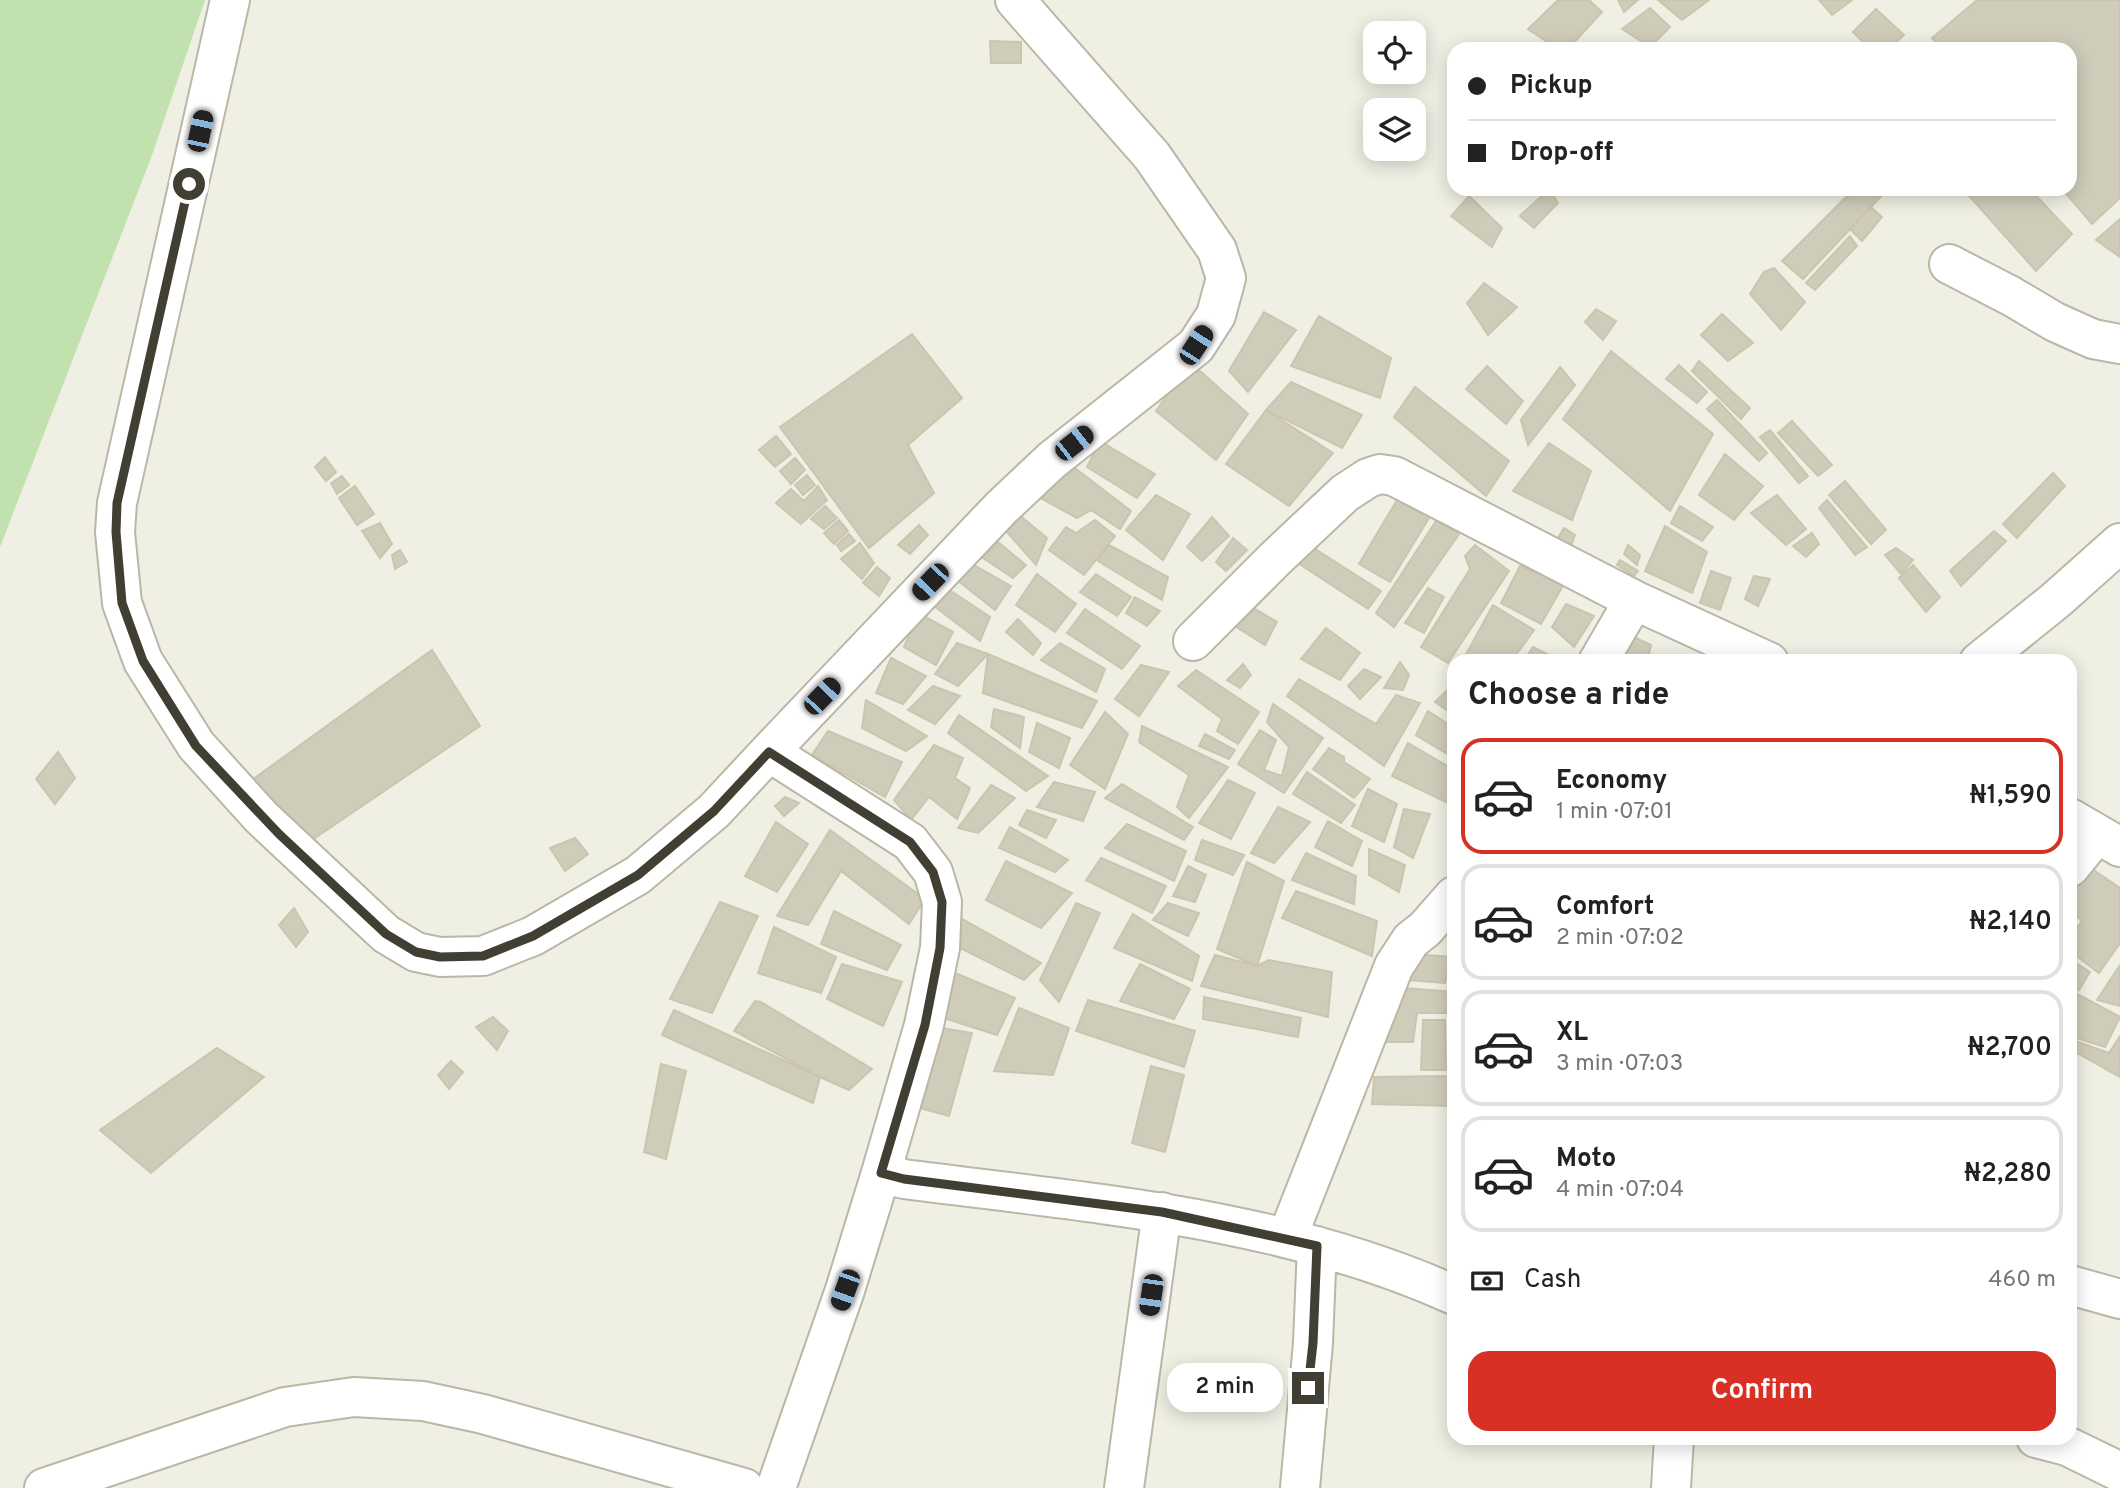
<!DOCTYPE html>
<meta charset="utf-8">
<style>
:root{--surface:#fff;--page:#f2f2f2;--text:#222;--muted:#767676;--line:#e0e0e0;--accent:#d93025}
body{margin:0;font-family:Overpass,sans-serif;background:var(--page);color:var(--text);height:100vh;display:flex;flex-direction:column;font-size:26px;white-space:nowrap}
*{box-sizing:border-box;margin:0}
p{font-size:23px;color:var(--muted)}
.icon{flex:none;width:38px;height:38px;fill:none;stroke:currentColor;stroke-width:2;stroke-linecap:round;stroke-linejoin:round}
.map{position:relative;flex:1;overflow:hidden}
.sheet{position:absolute;left:1447px;top:654px;width:630px;height:791px;display:flex;flex-direction:column;background:var(--surface);border-radius:21px;box-shadow:0 4px 18px #0003}
.sheet>*{flex:none}
.guide{position:absolute;left:1447px;top:42px;width:630px;height:154px;border-radius:21px;box-shadow:0 4px 18px #0003;display:grid;align-content:center;height:154px;padding:0 21px;background:var(--surface)}
.fabs{position:absolute;left:1363px;top:21px;display:grid;gap:14px}
.fabs a{display:grid;place-items:center;width:63px;height:63px;border-radius:14px;background:var(--surface);box-shadow:0 4px 18px #0003;font-size:35px}
.end{position:absolute;width:32px;height:32px;margin:-16px;border:9px solid #413f34;background:#fff;box-shadow:0 0 0 4px #fff}
.from{border-radius:50%}
.bubble{position:absolute;height:49px;border-radius:21px;background:var(--surface);box-shadow:0 4px 18px #0003;font-size:23px;font-weight:600;line-height:49px;text-align:center}
.car{position:absolute;width:21px;height:42px;margin:-21px -10px;border-radius:9px;box-shadow:0 0 5px 2px #0007;background:linear-gradient(#222 24%,#8ab4d8 0 40%,#222 0 76%,#8ab4d8 0 86%,#222 0)}
.guide b{display:flex;align-items:center;gap:24px;height:66px;font-size:26px}
.guide b+b{border-top:2px solid var(--line)}
.guide i{width:18px;height:18px;background:var(--text)}
ul{padding:0;list-style:none}
li{display:flex;align-items:center;gap:21px;height:116px;margin:0 14px 10px;padding:0 7px;border:4px solid var(--line);border-radius:21px}
li div{flex:1}
li b{display:block;font-size:26px}
li em{font-style:normal;font-weight:600}
li.active{border-color:var(--accent)}
li>.icon{width:63px;height:63px;stroke-width:1.5}
h2{padding:0 21px;font-size:32px;line-height:84px}
.pay{display:flex;align-items:center;gap:18px;height:77px;padding:0 21px;font-size:26px}
.pay p{margin-inline-start:auto}
.cta{display:flex;gap:14px;margin-top:auto;padding:14px 21px}
.cta a{flex:1;height:80px;border-radius:21px;background:var(--accent);color:#fff;font-size:28px;font-weight:600;line-height:80px;text-align:center}
.map>svg:first-child{display:block}
</style>
<div class="map">
<svg width="2120" height="1488" viewBox="0 0 2120 1488">
<rect width="100%" height="100%" fill="#f0efe3"/>
<path fill="#c1e1af" d="M0,0H205L151,158L0,547Z"/>
<path fill="#d0ccba" stroke="#cac5ae" stroke-width="2" d="M1558,0H1589L1602,12L1568,49H1558L1528,29Z
M1618,0H1638L1624,12Z
M1658,0H1709L1682,20Z
M1819,0H1852L1832,15Z
M1977,0H2120V198L2092,224L2062,189H2070V49H1942L1932,38Z
M1650,8L1670,27L1650,47L1622,29Z
M1876,9L1904,35L1889,49H1870L1853,32Z
M990,41L1021,42V63H991Z
M1549,189L1558,203L1534,228L1520,216Z
M1854,189H1888L1803,279L1782,261Z
M1963,189H2030L2072,234L2036,271Z
M1469,196L1502,228L1492,247L1451,216Z
M1871,207L1882,217L1862,241L1850,229Z
M2120,219V257L2096,240Z
M1850,236L1857,246L1815,290L1806,283Z
M1774,268L1805,302L1781,330L1750,294L1764,272Z
M1484,283L1517,307L1488,335L1467,303Z
M1596,309L1616,321L1603,340L1585,322Z
M1264,312L1296,330L1248,392L1229,371Z
M1722,314L1753,343L1728,361L1701,335Z
M1319,316L1391,358L1380,398L1291,366Z
M912,334L962,398L908,445L934,493L869,548L780,427Z
M1611,351L1713,434L1670,511L1563,419Z
M1699,361L1750,408L1741,419L1692,371Z
M1190,362L1248,414L1216,460L1156,411Z
M1679,365L1707,392L1697,403L1666,379Z
M1487,366L1523,401L1506,424L1466,389Z
M1560,367L1575,385L1528,445L1521,420Z
M1291,382L1362,415L1342,448L1266,410Z
M1415,387L1509,461L1486,496L1394,417Z
M1717,400L1767,453L1759,461L1707,409Z
M1266,410L1333,453L1289,506L1226,464Z
M1792,421L1832,465L1818,476L1778,433Z
M1770,430L1808,476L1799,483L1760,437Z
M776,436L791,454L775,467L759,450Z
M1100,441L1155,474L1137,498L1087,467Z
M1549,443L1591,471L1572,520L1513,491Z
M1725,454L1763,486L1734,520L1699,495Z
M325,457L336,472L326,481L315,467Z
M795,458L805,470L791,484L780,471Z
M1067,462L1131,511L1120,529L1091,510L1077,518L1042,499Z
M2053,473L2065,486L2017,538L2003,524Z
M807,475L815,485L803,495L795,485Z
M342,476L349,485L337,494L331,483Z
M1845,481L1886,530L1871,544L1829,495Z
M355,486L374,514L357,525L339,498Z
M818,486L827,500L801,524L776,503L791,489L804,501Z
M1156,495L1190,514L1163,560L1126,530Z
M1400,495L1432,513L1390,582L1359,564Z
M1777,495L1806,529L1786,545L1751,513Z
M1827,500L1867,547L1855,555L1819,508Z
M825,506L837,518L824,529L811,519Z
M1680,506L1713,527L1702,541L1671,523Z
M1017,513L1047,538L1036,565L1006,531Z
M1212,517L1229,536L1202,561L1187,547Z
M839,520L848,531L834,544L824,533Z
M1095,520L1115,536L1084,575L1049,550L1066,527L1076,533Z
M1436,521L1459,534L1394,627L1376,613Z
M380,523L392,544L380,558L362,531Z
M919,525L928,535L910,554L898,545Z
M1665,526L1707,552L1692,593L1645,571Z
M1564,528L1575,535L1571,546L1558,538Z
M1994,531L2006,541L1961,586L1950,571Z
M1812,533L1819,544L1806,557L1793,546Z
M849,534L855,541L841,551L837,545Z
M993,538L1026,565L1013,578L974,552Z
M1233,538L1247,550L1226,571L1216,562Z
M860,543L874,563L862,579L841,559Z
M1109,545L1168,577L1162,600L1098,561Z
M1475,545L1509,571L1448,663L1421,647L1470,569L1465,556Z
M1628,545L1640,555L1637,565L1624,554Z
M1312,547L1381,591L1368,609L1298,563Z
M1896,548L1913,560L1901,574L1885,555Z
M400,550L407,562L395,569L392,555Z
M1620,560L1638,571L1634,576L1617,565Z
M972,564L1011,586L995,610L952,576Z
M1913,565L1940,597L1926,612L1899,578Z
M1520,566L1564,584L1541,624L1501,603Z
M877,567L890,578L879,596L863,583Z
M1711,571L1731,578L1720,610L1700,603Z
M1037,574L1076,604L1055,632L1016,605Z
M1096,574L1131,597L1117,616L1080,592Z
M1754,576L1770,579L1758,606L1745,599Z
M942,585L990,617L980,641L926,600Z
M1428,588L1444,597L1424,633L1405,623Z
M1135,597L1160,611L1147,626L1126,613Z
M1245,603L1277,622L1265,645L1230,623Z
M1566,604L1594,616L1574,647L1552,627Z
M1493,605L1534,630L1511,662H1462Z
M1085,609L1140,646L1122,669L1067,633Z
M918,613L953,632L936,665L904,647Z
M1018,619L1041,643L1033,655L1006,632Z
M1326,628L1360,653L1340,680L1301,659Z
M1625,633L1651,645L1647,662H1632L1612,654Z
M957,643L988,654L958,686L935,674Z
M1060,643L1105,669L1096,692L1041,660Z
M1533,647L1561,661V662H1523Z
M432,650L480,726L312,840L249,782Z
M988,654L1097,701L1082,728L983,693Z
M891,658L926,676L903,704L876,693Z
M1400,662L1409,675L1403,690L1384,688Z
M1243,664L1251,675L1240,688L1227,680Z
M1141,665L1169,672L1139,716L1115,699Z
M1364,669L1381,677L1360,699L1348,686Z
M1196,670L1259,712L1238,744L1217,731L1222,719L1178,686Z
M1299,679L1376,724L1396,695L1420,703L1384,766L1287,696Z
M1453,685L1454,686V715L1435,702Z
M933,686L960,696L935,724L908,710Z
M866,700L927,736L906,751L862,728Z
M1273,704L1323,738L1284,793L1238,764L1260,730L1276,740L1264,770L1282,776L1289,747L1267,722Z
M994,709L1024,717L1020,748L991,727Z
M1428,711L1454,728V758L1416,735Z
M1105,712L1128,734L1105,789L1070,765Z
M959,715L1048,776L1026,791L948,733Z
M1037,723L1070,738L1059,768L1029,752Z
M1142,726L1228,767L1189,818L1177,807L1189,775L1139,742Z
M828,731L902,762L885,797L812,755Z
M1205,734L1235,750L1229,759L1199,746Z
M1408,743L1454,770V806L1392,776Z
M934,745L963,758L955,778L970,788L957,819L929,797L911,820L894,800Z
M1329,748L1344,757V762L1370,779L1354,798L1313,769Z
M58,752L75,778L55,804L36,779Z
M1307,772L1355,805L1341,823L1293,794Z
M1228,780L1255,793L1231,839L1199,823Z
M1054,782L1095,792L1083,821L1037,807Z
M1122,784L1193,827L1184,840L1105,798Z
M991,785L1015,798L978,833L958,828Z
M1368,789L1397,804L1384,842L1352,826Z
M785,797L799,803L784,816L775,806Z
M1278,807L1310,822L1274,863L1251,853Z
M1404,809L1430,814L1413,858L1394,847Z
M1027,810L1056,820L1046,838L1019,825Z
M1328,821L1362,841L1352,866L1315,847Z
M776,822L808,844L777,892L745,876Z
M1127,824L1186,851L1174,881L1105,848Z
M1010,827L1068,860L1055,872L999,848Z
M830,830L925,899L909,924L841,871L808,925L777,916Z
M575,838L588,854L565,871L550,848Z
M1202,840L1244,855L1233,875L1195,860Z
M1369,849L1405,865L1399,892L1369,875Z
M1306,853L1356,876L1354,904L1292,880Z
M1101,858L1166,886L1152,913L1086,880Z
M1006,861L1072,893L1041,928L986,900Z
M1247,862L1284,881L1257,966L1217,949Z
M1188,866L1206,875L1195,902L1173,896Z
M2092,869L2120,888V943L2099,973L2070,951V937L2082,921L2070,910V887Z
M1296,891L1377,921L1372,956L1282,918Z
M720,902L758,916L712,1013L670,999Z
M1076,903L1100,913L1059,1002L1040,980Z
M1168,903L1199,913L1188,936L1153,920Z
M294,908L308,932L296,947L279,925Z
M834,911L901,945L887,970L821,944Z
M1133,914L1199,956L1192,981L1114,948Z
M955,915L1041,963L1024,980L952,944Z
M774,927L836,957L821,993L758,973Z
M1413,954L1452,957L1445,983L1408,980Z
M1215,955L1257,966L1269,960L1332,972L1328,1017L1201,986Z
M2070,959L2090,972L2079,990L2070,984Z
M842,964L902,982L883,1026L827,999Z
M1140,964L1190,989L1174,1019L1120,1001Z
M2120,965V1006L2097,1000Z
M948,970L1015,998L997,1035L934,1015Z
M1391,987L1454,992V1013H1417L1413,1042H1381Z
M2077,994L2120,1017L2105,1047L2070,1036V1006Z
M1204,997L1301,1018L1298,1037L1203,1019Z
M1088,1000L1195,1031L1184,1067L1076,1031Z
M755,1001L761,1002L872,1069L849,1090L820,1077L734,1031Z
M1019,1008L1069,1028L1053,1075L994,1071Z
M674,1010L820,1077L813,1103L662,1035Z
M493,1017L508,1031L497,1050L476,1027Z
M1423,1020H1445L1446,1070H1421Z
M924,1025L972,1033L949,1116L902,1103Z
M2120,1036V1077L2070,1049V1046L2075,1041L2109,1053Z
M217,1048L264,1077L151,1173L100,1130Z
M1454,1056V1106L1372,1104L1374,1077L1450,1076Z
M451,1061L463,1072L449,1089L438,1075Z
M661,1064L686,1071L666,1159L644,1152Z
M1151,1066L1184,1075L1165,1152L1132,1143Z"/>
<g fill="none" stroke-linecap="round" stroke-linejoin="round">
<defs>
<path id="minor" d="M230,0L117,503L115,532L122,603L143,661L196,745L261,817L386,934L416,952L440,957L483,956L533,936L638,875L714,811L769,752L910,842L933,872L942,902L940,948L924,1025L881,1173L904,1179C1089,1203 1281,1217 1454,1295
M1949,264L2011,296L2055,322L2093,339L2120,344
M1193,641L1276,558L1345,493L1368,478L1380,474L1394,476L1634,600L1769,662
M1598,662L1634,600
M1979,662L2056,600L2120,543
M769,752L1002,507L1052,460L1196,346L1216,315L1226,278L1217,250L1152,156L1015,0
M2070,818L2120,847
M2070,867L2097,834
M1287,1238L1394,966L1411,940L1425,929L1454,896
M2070,1285L2120,1299
M2036,1438L2067,1446L2120,1472
M44,1488L285,1407L354,1397L423,1401L483,1414L744,1488
M776,1488L845,1290L881,1173
M1124,1488L1162,1212
M1300,1488L1313,1343L1317,1246
M1671,1488L1674,1438"/>
</defs>
<use href="#minor" stroke="#bab7a7" stroke-width="42"/>
<use href="#minor" stroke="#fff" stroke-width="38"/>
</g>
<g fill="none" stroke-linecap="round" stroke-linejoin="round">
<path stroke="#413f34" stroke-width="9" d="M189,184L117,503L116,532L122,603L143,661L196,746L279,834L386,934L416,952L440,957L483,956L533,936L638,875L714,811L769,752L910,842L933,872L942,902L940,948L925,1025L881,1173L904,1179L1162,1212L1317,1246L1313,1343L1308,1388"/>
</g>
</svg>
<div class="fabs">
<a><svg class="icon" aria-label="locate" viewBox="0 0 24 24"><circle cx="12" cy="12" r="6"/><path d="M12 2v4M12 18v4M2 12h4M18 12h4"/></svg></a>
<a><svg class="icon" aria-label="layers" viewBox="0 0 24 24"><path d="M12 4l9 5-9 5-9-5zM3 14l9 5 9-5"/></svg></a>
</div>
<i class="end from" style="left:189px;top:184px"></i>
<i class="end" style="left:1308px;top:1388px"></i>
<div class="bubble" style="left:1167px;top:1363px;width:116px">2 min</div>
<i class="car" style="left:200px;top:131px;rotate:12deg"></i>
<i class="car" style="left:1196px;top:345px;rotate:33deg"></i>
<i class="car" style="left:1074px;top:443px;rotate:52deg"></i>
<i class="car" style="left:930px;top:582px;rotate:224deg"></i>
<i class="car" style="left:822px;top:696px;rotate:44deg"></i>
<i class="car" style="left:845px;top:1290px;rotate:200deg"></i>
<i class="car" style="left:1151px;top:1295px;rotate:188deg"></i>
<div class="guide">
<b><i class="from"></i>Pickup</b>
<b><i></i>Drop-off</b>
</div>
<section class="sheet">
<h2>Choose a ride</h2>
<ul>
<li class="active"><svg class="icon" aria-label="car" viewBox="0 0 24 24"><path d="M5 17H2v-5l4-1 3-4h7l3 4 3 1v5h-3M9 17h6M6 11h13"/><circle cx="7" cy="17" r="2"/><circle cx="17" cy="17" r="2"/></svg><div><b>Economy</b><p>1 min · 07:01</p></div><em>₦1,590</em></li>
<li><svg class="icon" aria-label="car" viewBox="0 0 24 24"><path d="M5 17H2v-5l4-1 3-4h7l3 4 3 1v5h-3M9 17h6M6 11h13"/><circle cx="7" cy="17" r="2"/><circle cx="17" cy="17" r="2"/></svg><div><b>Comfort</b><p>2 min · 07:02</p></div><em>₦2,140</em></li>
<li><svg class="icon" aria-label="car" viewBox="0 0 24 24"><path d="M5 17H2v-5l4-1 3-4h7l3 4 3 1v5h-3M9 17h6M6 11h13"/><circle cx="7" cy="17" r="2"/><circle cx="17" cy="17" r="2"/></svg><div><b>XL</b><p>3 min · 07:03</p></div><em>₦2,700</em></li>
<li><svg class="icon" aria-label="car" viewBox="0 0 24 24"><path d="M5 17H2v-5l4-1 3-4h7l3 4 3 1v5h-3M9 17h6M6 11h13"/><circle cx="7" cy="17" r="2"/><circle cx="17" cy="17" r="2"/></svg><div><b>Moto</b><p>4 min · 07:04</p></div><em>₦2,280</em></li>
</ul>
<div class="pay"><svg class="icon" aria-label="cash" viewBox="0 0 24 24"><path d="M3 7h18v10H3z"/><circle cx="12" cy="12" r="2"/></svg>Cash<p>460 m</p></div>
<div class="cta"><a>Confirm</a></div>
</section>
</div>
